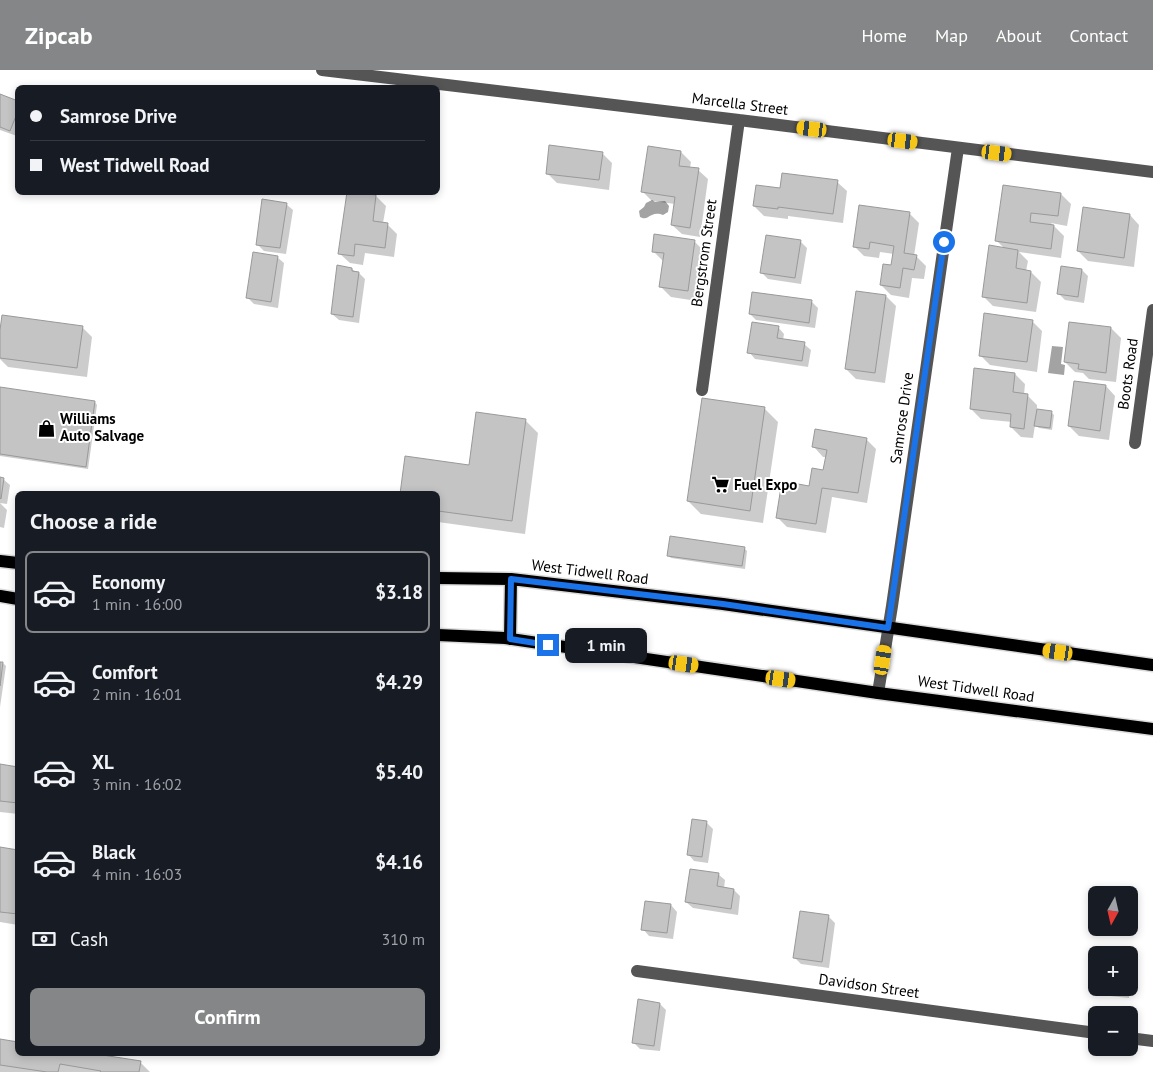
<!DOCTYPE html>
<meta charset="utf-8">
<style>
:root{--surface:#171b24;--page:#20242c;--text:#f1f3f6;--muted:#9ea1a6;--line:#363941;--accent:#858687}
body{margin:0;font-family:"PT Sans",sans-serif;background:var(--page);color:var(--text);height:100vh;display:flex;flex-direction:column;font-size:19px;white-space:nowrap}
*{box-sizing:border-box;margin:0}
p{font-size:16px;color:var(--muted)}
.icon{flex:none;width:28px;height:28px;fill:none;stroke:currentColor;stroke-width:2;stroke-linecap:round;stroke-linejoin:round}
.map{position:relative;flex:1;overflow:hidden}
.drawer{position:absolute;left:15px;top:421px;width:425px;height:565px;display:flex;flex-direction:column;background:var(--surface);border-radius:8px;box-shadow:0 2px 8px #0003}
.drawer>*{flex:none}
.banner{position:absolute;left:15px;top:15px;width:425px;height:110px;border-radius:8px;box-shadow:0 2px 8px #0003;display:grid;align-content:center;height:110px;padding:0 15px;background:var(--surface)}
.needle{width:32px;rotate:188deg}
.tools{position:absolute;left:1088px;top:816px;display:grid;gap:10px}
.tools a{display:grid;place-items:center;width:50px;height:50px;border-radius:8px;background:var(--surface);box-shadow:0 2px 8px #0003;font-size:25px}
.end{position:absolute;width:22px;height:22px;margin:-11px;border:6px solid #1a73e8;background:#fff;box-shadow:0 0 0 2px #fff}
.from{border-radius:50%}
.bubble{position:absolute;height:35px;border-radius:8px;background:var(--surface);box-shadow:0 2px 8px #0003;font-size:16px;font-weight:700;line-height:35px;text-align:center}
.car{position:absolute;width:15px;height:30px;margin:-15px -8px;border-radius:6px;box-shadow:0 0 4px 1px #0007;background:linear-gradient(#f5c518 24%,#345 0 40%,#f5c518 0 76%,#345 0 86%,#f5c518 0)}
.banner b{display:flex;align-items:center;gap:18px;height:48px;font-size:19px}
.banner b+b{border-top:1px solid var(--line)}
.banner i{width:12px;height:12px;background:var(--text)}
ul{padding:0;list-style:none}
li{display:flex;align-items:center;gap:15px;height:82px;margin:0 10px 8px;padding:0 5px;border:2px solid transparent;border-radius:8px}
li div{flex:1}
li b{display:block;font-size:19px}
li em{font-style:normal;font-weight:700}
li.active{border-color:var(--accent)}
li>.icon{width:45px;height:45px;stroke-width:1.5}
h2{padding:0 15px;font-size:22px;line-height:60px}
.pay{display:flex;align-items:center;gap:12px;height:55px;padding:0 15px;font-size:19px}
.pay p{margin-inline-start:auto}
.primary-button{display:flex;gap:10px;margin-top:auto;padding:10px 15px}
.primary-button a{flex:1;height:58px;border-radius:8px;background:var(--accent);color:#fff;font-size:20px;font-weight:700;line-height:58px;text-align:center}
header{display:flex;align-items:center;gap:30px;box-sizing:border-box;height:70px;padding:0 25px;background:var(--accent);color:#fff}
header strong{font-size:24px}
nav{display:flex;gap:28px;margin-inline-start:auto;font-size:18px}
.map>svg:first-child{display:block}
</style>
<header>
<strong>Zipcab</strong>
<nav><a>Home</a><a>Map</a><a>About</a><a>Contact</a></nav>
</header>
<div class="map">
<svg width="1153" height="1002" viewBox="0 0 1153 1002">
<rect width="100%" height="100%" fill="#fff"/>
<path fill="#a3a3a3" d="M652,130L655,132L665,131L669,136L668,142L663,145C660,144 656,143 652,145C647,147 646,150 640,147L639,141L644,137L646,133Z
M1052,276L1063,277L1061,294L1065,295L1064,305L1048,303Z"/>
<path fill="#0003" d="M0,26L18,32L17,66L0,60Z
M681,82L691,92L690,98L698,100L708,109L700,167L682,164L672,155L675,134L652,131L642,121Z
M602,83L612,93L609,120L557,113L547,103Z
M837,112L847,121L843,153L788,146V149L764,146L754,136L781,119Z
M1004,116L1061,124L1071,134L1067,156L1051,153L1064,166L1061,188L1019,182L1028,191L1026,201L1031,202L1041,212L1036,242L993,236L983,226L1005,179L996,170Z
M376,126L386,136L383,153L387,154L397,164L394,187L365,183L363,195L350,193L340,184Z
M286,134L293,140L286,184L264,181L257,174Z
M909,143L919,153L914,186H916L926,196L924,209L912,208L909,228L891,225L881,215L892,197L894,184L880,182L879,188L864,186L854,176Z
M1130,145L1139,155L1134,197L1088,191L1078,181Z
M694,171L704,181L697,231L671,227L661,217L663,191L653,181Z
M800,171L807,178L801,214L768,209L761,202Z
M277,187L284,193L278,238L254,234L248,228Z
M352,199L356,202L359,203L365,209L359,253L339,250L332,244Z
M1082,200L1088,206L1084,233L1065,230L1058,223Z
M886,226L896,236L885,313L856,309L846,299Z
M811,231L818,238L815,258L756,250L750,244Z
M1032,251L1042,261L1037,302L990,295L980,285Z
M82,257L92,267L87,307L8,297L0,289V270Z
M778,257L784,264L783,270L804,274L811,280L808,297L755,289L749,282Z
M1111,258L1121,268L1116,312L1089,309L1083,303L1075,302L1065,292Z
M1015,304L1025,314L1024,325H1027L1037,335V340L1051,342L1054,345L1052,360L1039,358L1035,355L1033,368L1021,367L1011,357L1012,352L981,349L971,339Z
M1106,316L1115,326L1109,370L1079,366L1069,356Z
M0,319L95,332L97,335L88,399L0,386Z
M764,338L778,352L763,453L701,444L688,431Z
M525,350L538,363L525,464L438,452V424Z
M866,369L876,379L867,433L832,427L826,463L787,457L777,447L810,417L824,401L827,387H823L814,377Z
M0,409H3L10,415L7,434L0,433L7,440L4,458L0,457Z
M744,478L747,481L745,499L671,488L668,485Z
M0,593H3L6,596L0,637Z
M0,696L18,698V744L0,742Z
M706,752L713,759L708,793L694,791L688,784Z
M0,779L18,781V855L0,852Z
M718,804L725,810L724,818L734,820L740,826L738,845L693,838L686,832Z
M671,835L677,842L673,869L649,866L643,859Z
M828,846L835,853L829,898L801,894L795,888Z
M1129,888L1134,893L1129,928L1110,926L1103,919L1104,918H1129Z
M660,934L666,940L660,981L640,979L633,972Z
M0,970L18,984H87L140,992L150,1002H0Z"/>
<path fill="#c4c4c4" stroke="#999" d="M0,24L18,31V41L10,61L0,57Z
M549,75L603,82L599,110L546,104Z
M648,76L681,81L679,96L699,98L690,158L671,155L675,127L641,122Z
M782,103L838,110L833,144L778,137V139L753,136L756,115L780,118Z
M1003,115L1061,123L1058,146L1031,143L1030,152L1054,155L1051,179L995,171Z
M347,122H358L376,125L373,151L388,153L385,178L355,174L354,186L338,184Z
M262,129L287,133L280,178L256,175Z
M859,135L910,142L904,183L917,185L914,200L903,198L900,218L880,215L883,194L891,195L894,176L870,172L869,179L853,177Z
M1083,137L1130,144L1124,188L1077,181Z
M654,164L695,170L688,221L659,217L664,183L652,182Z
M766,165L801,170L795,208L760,203Z
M989,175L1018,180L1016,198L1031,201L1027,233L982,227Z
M253,182L278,186L271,232L246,228Z
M337,195L352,198V201L359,202L353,247L331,244Z
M1061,196L1082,199L1078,227L1057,224Z
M856,221L886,225L875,303L845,299Z
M752,222L812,230L809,253L749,244Z
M984,243L1033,250L1027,292L979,286Z
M2,245L83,256L77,298L0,288V260Z
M752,252L779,256L777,268L805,272L802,291L747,283Z
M1069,252L1111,257L1106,303L1078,299L1079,294L1064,292Z
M974,298L1015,303L1013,322L1028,324L1024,359L1010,357L1011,344L970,339Z
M1074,311L1106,315L1100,361L1068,356Z
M0,317L95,331L86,397L0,384Z
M702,328L765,337L750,441L687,431Z
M1037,339L1052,341L1050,358L1034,356Z
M476,342L526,349L512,451L438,441V424H400L405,386L469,395Z
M815,359L867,368L858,423L822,418L816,454L776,448L782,411L809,416L812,398L823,400L827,380L812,377Z
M0,407L4,408L1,429L0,428Z
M670,466L745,477L742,496L667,486Z
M0,592H3L0,616Z
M0,694L18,697V733L0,731Z
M692,749L707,751L702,787L687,785Z
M0,777L18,780V844L0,842Z
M690,799L719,803L717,816L734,819L731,839L685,832Z
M645,831L671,834L667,863L641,860Z
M800,841L829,845L822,892L793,888Z
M1102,918H1123V922L1102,920Z
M638,929L660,933L654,976L632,973Z
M0,969L18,972V984H96L141,991L139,1002H100L101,1001L60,994L58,1002H47L0,995Z"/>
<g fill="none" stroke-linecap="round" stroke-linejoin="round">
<defs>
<path id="major" d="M0,491L18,493
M438,508L511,509L723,534L1153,595
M0,526L18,529
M438,565L505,568L878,623L1153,659
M510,569L511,509"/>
</defs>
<use href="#major" stroke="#dbdbdb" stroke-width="15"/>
<path stroke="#555" stroke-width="12" d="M322,0L739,50L1153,102
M702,320L739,50
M1135,373L1153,240
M878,623L892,536L958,78
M637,901L1096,963
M1129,968L1153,971"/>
<use href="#major" stroke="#000" stroke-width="12"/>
</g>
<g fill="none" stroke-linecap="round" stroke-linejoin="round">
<path stroke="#1a73e8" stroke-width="6" d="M548,575L510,569L511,509L723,534L888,558L944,172"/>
</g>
<defs>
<symbol id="shop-bare" viewBox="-9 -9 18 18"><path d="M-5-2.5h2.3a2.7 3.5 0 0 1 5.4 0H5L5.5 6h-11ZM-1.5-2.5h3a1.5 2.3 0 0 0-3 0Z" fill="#000" stroke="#fff" stroke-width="2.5" paint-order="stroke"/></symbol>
<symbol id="supermarket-bare" viewBox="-9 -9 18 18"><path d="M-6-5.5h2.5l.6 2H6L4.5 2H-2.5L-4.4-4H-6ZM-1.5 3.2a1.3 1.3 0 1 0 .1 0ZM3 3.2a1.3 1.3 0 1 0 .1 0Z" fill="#000" stroke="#fff" stroke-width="2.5" paint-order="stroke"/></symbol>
</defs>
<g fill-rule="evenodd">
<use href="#shop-bare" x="34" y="346" width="25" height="25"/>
<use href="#supermarket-bare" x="708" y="402" width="25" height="25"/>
</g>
<g text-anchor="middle" stroke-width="4" stroke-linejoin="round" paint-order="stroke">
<g font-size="15" fill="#000" stroke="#fff">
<text transform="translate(740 34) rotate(7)" y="5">Marcella Street</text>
<text transform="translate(704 183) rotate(-82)" y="5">Bergstrom Street</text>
<text transform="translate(1128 304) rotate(-82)" y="5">Boots Road</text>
<text transform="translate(902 348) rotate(-82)" y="5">Samrose Drive</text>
<text transform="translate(590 502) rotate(7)" y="5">West Tidwell Road</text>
<text transform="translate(976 619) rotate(8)" y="5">West Tidwell Road</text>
<text transform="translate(869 916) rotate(8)" y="5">Davidson Street</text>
</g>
<g font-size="15" font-weight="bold" fill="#000" stroke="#fff" text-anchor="start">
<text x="60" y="354">Williams<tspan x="60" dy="17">Auto Salvage</tspan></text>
<text x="734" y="420">Fuel Expo</text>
</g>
</g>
</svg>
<div class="tools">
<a><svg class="needle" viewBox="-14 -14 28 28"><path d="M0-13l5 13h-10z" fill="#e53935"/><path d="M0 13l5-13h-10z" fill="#9ea1a6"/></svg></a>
<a>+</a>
<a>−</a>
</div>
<i class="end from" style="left:944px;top:172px"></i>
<i class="end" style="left:548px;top:575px"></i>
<div class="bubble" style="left:565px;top:558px;width:82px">1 min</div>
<i class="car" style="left:812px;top:59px;rotate:277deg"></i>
<i class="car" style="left:903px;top:71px;rotate:97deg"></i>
<i class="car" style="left:997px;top:83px;rotate:97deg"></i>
<i class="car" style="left:1058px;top:582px;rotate:278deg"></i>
<i class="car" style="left:883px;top:590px;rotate:9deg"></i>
<i class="car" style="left:684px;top:594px;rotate:98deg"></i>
<i class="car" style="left:781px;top:609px;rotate:98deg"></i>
<div class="banner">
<b><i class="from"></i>Samrose Drive</b>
<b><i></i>West Tidwell Road</b>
</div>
<section class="drawer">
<h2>Choose a ride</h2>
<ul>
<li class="active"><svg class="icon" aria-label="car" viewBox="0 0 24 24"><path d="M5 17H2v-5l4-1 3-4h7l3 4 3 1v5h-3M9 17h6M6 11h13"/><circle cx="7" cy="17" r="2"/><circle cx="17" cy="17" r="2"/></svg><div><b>Economy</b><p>1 min · 16:00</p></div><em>$3.18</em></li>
<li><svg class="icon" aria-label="car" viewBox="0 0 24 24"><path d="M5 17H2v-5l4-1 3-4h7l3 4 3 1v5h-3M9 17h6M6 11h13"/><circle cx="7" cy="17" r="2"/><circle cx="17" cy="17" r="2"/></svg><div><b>Comfort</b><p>2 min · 16:01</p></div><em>$4.29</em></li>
<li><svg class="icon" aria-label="car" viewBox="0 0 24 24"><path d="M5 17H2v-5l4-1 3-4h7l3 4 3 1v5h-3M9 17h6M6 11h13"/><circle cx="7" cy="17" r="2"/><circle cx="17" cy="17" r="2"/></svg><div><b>XL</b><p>3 min · 16:02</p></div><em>$5.40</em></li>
<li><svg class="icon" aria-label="car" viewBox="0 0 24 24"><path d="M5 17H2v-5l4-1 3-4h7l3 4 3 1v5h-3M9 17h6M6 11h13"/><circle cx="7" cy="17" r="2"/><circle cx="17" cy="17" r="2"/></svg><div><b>Black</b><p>4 min · 16:03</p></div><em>$4.16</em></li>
</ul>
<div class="pay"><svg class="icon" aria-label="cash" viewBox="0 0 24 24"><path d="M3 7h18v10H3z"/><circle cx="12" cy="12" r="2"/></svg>Cash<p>310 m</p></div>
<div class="primary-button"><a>Confirm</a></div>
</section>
</div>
